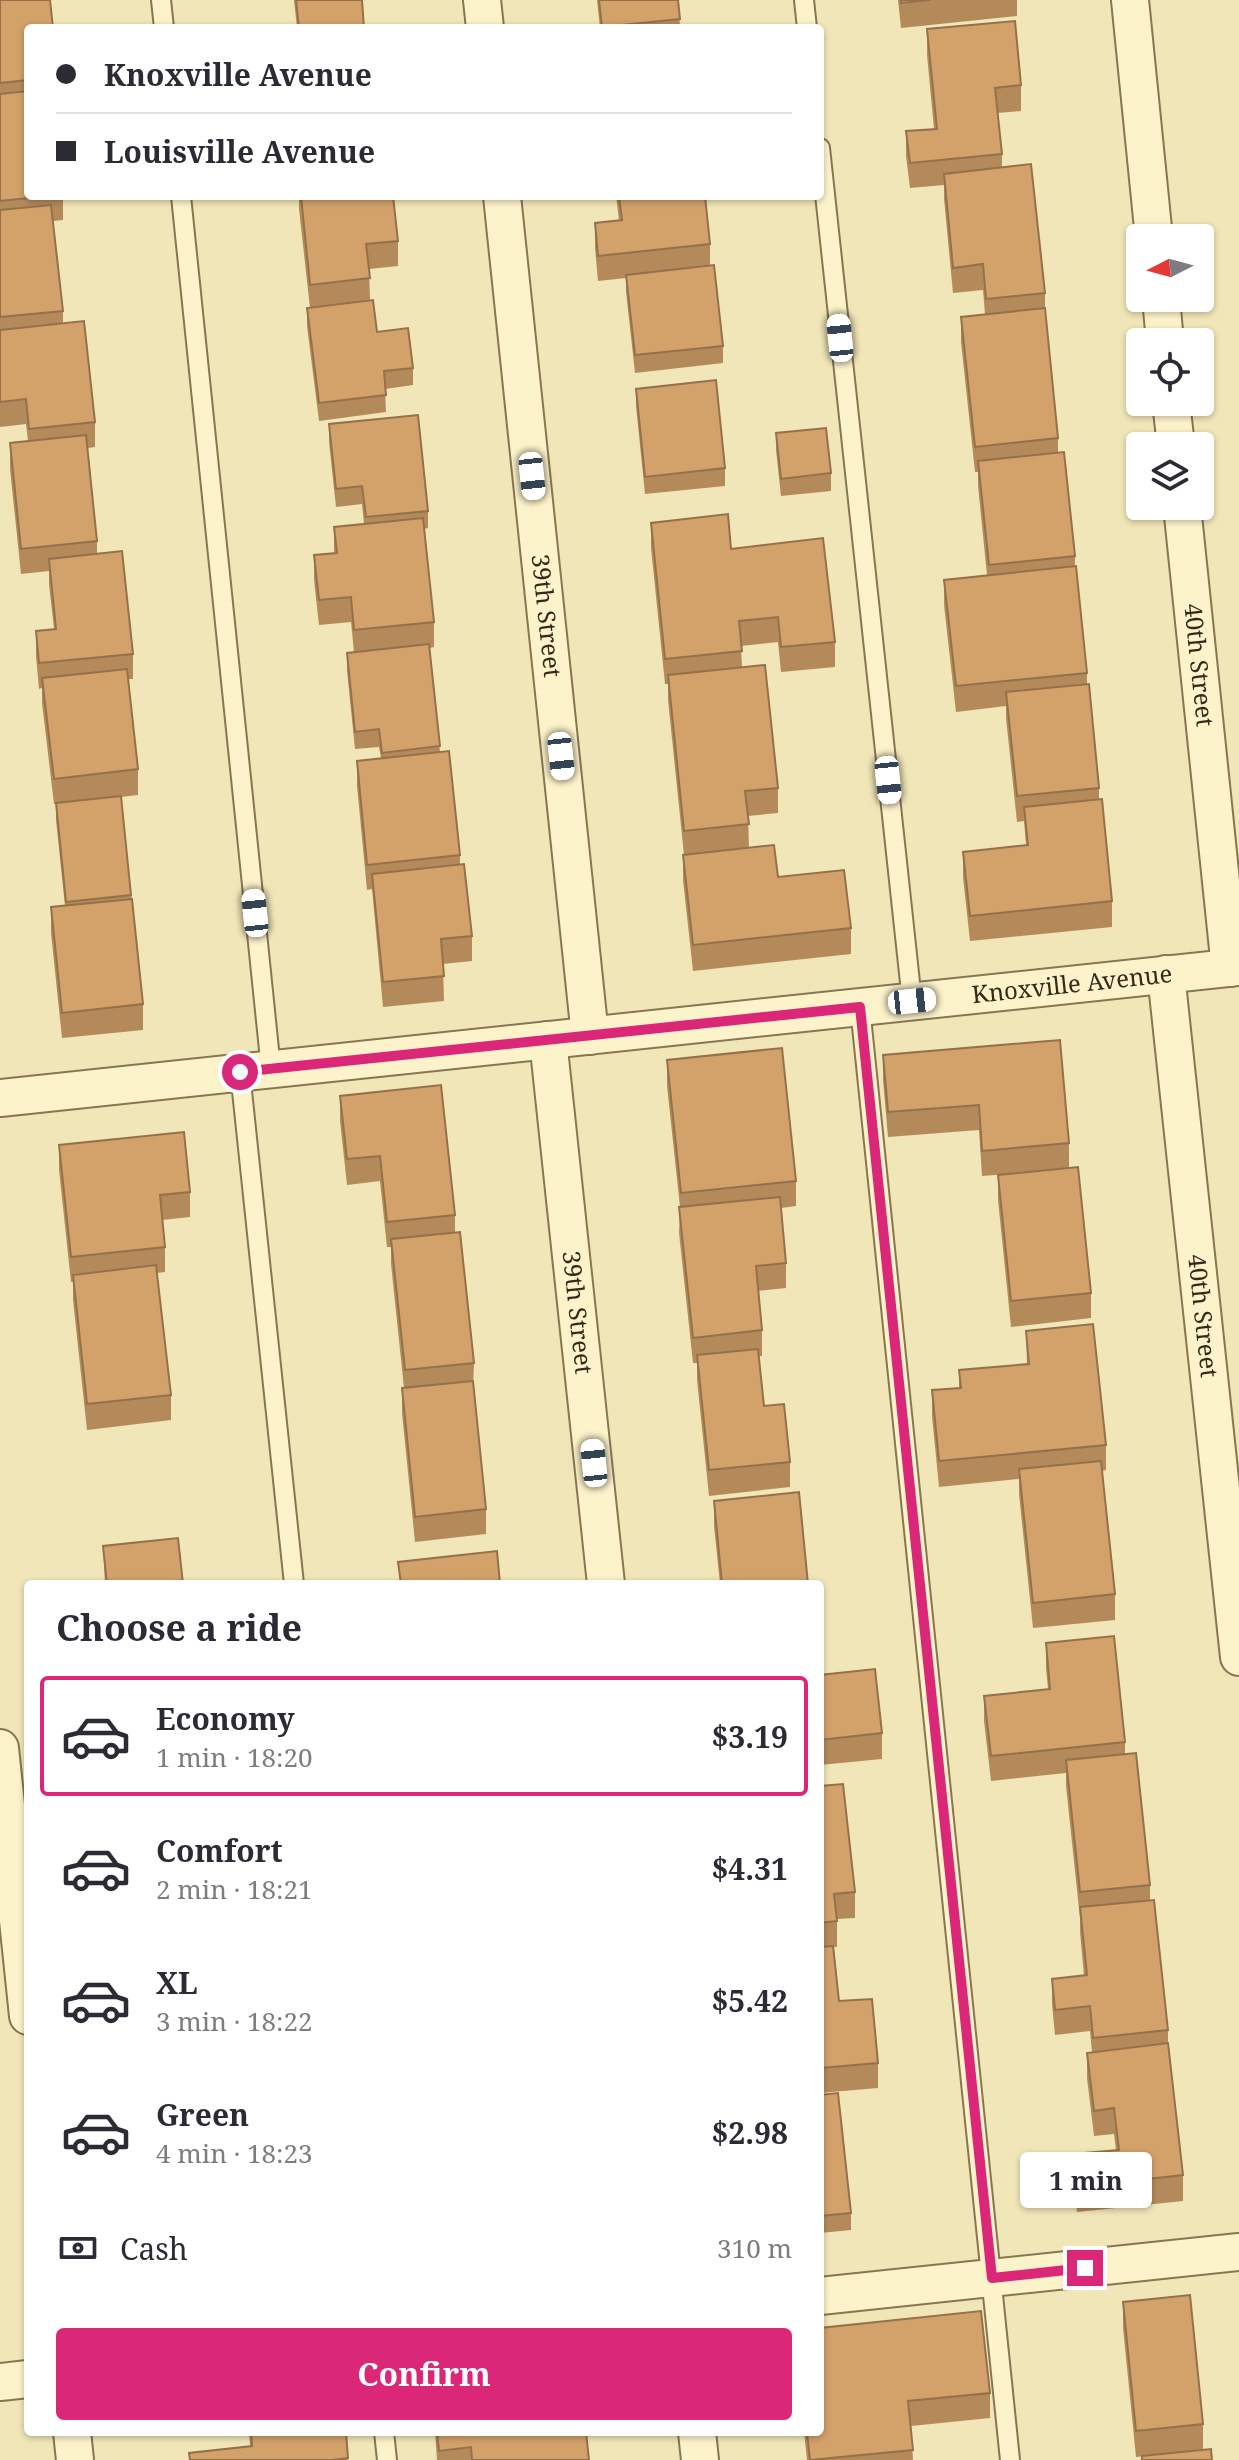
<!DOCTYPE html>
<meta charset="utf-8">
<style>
:root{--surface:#fff;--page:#f7f7f7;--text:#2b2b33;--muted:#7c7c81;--line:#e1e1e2;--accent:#db2777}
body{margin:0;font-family:"Noto Serif",serif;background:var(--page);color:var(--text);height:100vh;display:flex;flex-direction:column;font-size:30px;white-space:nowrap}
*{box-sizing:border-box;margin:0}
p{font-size:26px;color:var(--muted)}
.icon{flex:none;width:44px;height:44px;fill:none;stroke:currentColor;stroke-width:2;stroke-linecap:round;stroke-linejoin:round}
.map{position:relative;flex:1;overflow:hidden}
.drawer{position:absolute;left:24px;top:1580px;width:800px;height:856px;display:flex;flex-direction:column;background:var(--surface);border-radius:8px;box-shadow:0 2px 6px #0004}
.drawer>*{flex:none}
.banner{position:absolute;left:24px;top:24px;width:800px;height:176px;border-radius:8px;box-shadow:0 2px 6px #0004;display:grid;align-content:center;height:176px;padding:0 32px;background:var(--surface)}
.needle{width:52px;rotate:264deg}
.fabs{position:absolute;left:1126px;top:224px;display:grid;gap:16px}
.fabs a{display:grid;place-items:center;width:88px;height:88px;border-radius:8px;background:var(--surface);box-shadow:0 2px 6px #0004;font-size:40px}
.end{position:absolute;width:36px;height:36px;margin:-18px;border:10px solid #db2777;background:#fff;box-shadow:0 0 0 4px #fff}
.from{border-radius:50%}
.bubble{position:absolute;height:56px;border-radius:8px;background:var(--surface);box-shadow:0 2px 6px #0004;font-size:26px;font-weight:700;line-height:56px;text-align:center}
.car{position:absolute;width:24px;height:48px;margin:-24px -12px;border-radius:10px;box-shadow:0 0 6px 2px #0007;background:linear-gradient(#fff 24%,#345 0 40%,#fff 0 76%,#345 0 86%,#fff 0)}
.banner b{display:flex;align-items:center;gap:28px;height:76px;font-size:30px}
.banner b+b{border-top:2px solid var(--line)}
.banner i{width:20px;height:20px;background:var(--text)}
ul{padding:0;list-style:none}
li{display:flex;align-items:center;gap:24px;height:120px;margin:0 16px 12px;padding:0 16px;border:4px solid transparent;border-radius:8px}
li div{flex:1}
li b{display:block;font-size:30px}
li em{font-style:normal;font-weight:700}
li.current{border-color:var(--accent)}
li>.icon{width:72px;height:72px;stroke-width:1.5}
h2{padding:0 32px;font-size:36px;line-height:96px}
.pay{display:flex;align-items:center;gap:20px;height:88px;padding:0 32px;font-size:30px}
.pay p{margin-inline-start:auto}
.action{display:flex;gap:16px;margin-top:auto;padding:16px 32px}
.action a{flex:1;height:92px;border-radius:8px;background:var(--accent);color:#fff;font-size:32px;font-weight:700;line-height:92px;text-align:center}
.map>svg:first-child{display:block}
</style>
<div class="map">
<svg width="1239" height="2460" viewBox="0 0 1239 2460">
<rect width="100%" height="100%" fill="#f1e6b8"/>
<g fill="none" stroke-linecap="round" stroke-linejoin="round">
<defs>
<path id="lane" d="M161,0L164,28
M804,0L807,28
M820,148L912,1001
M181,196L271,1069
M860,1007L1010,2460
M240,1072L294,1584
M384,2432L387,2460"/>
<g id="street">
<path d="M482,0L485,28"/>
<path d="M1130,0L1154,238"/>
<path id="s1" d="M502,196L590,1036"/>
<path d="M1161,298L1165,342"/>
<path d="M1171,402L1176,446"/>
<path id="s2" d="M1182,506L1230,968"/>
<path id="s3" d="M1166,974L1239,1657"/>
<path id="s4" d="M548,1040L606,1584"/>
<path id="s5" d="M0,1098L1239,967"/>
<path d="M0,1748L28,2016"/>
<path d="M820,2296L1239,2252"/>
<path d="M0,2382L28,2379"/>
<path d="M72,2432L75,2460"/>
<path d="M697,2432L700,2460"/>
</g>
</defs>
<use href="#lane" stroke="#887552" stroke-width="22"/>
<use href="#street" stroke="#887552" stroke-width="40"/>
<use href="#lane" stroke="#fcf3cb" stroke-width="18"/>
<use href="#street" stroke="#fcf3cb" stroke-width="36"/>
</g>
<path fill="#b58a5b" d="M0,0L28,28V196H63V220L53,221L63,311V323L95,422V447L88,448L97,541V553L133,654V679H128L138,769V795L121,797L143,1004V1030L62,1038L51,933V907L65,906L56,820V804H54L42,703V688L39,689L36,656V631L54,629L49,584V571L21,574L10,469V443L28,441L26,424L0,427Z
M294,0H362L364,28H297Z
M597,0H678L680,26L684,28H600Z
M898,0H1017V16L901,28Z
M927,29L1021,85V111L997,113L1002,154V168L1045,293V308L1058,438V452L1075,556V566L1087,673V684L1099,788V799L1112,901V927L970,941L963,877V852L1026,845L1024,821L1017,822L1006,718V706L956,712L944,605V580L987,575L978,486V472H975L961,342V317L985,314L983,290L953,293L944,199V185L910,188L906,156V131L934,129L927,55Z
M299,196H393L398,241V266L369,269L370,300L377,332L413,368V385L385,389L386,412L319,421L307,326V308H310L299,209Z
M616,196H705L710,244V266L723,346V363L635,373L626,292V278L598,281L595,248V223L619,220Z
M636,389L725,468V486L645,494L636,406Z
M329,424L428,511V528L424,529L434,622V647L430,648L440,752L460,855V864L472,936V961L443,964L444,1001L383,1007L372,889L367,890L357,786V761L381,758L379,747L355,749L347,671V653L354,652L351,622L319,625L314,580V555L334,553V527L364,524L362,504L336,507L329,442Z
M776,433L831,473V491L781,496L776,450Z
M651,523L731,549L835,642V667L781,672L778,642L741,646L742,667L778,788V813L748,816L749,848L778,877L851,928V954L693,971L683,880V855H684L668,700V684H665L651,548Z
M883,1055L1069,1143V1168L1091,1293V1318L1011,1327L998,1200V1175L1023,1173L982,1176L979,1130L888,1137L883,1080Z
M667,1060L796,1181V1206L781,1208L786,1263V1288L758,1291L762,1330V1356H759L764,1406L790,1462V1487L709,1496L697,1380V1363H693L679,1233L680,1207L667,1086Z
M340,1096L455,1215V1232L474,1363L473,1388L486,1509V1534L415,1542L402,1413V1388H404L391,1264V1247H387L380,1181L347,1185L340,1121Z
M59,1145L190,1192V1217L162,1220L165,1247V1272L157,1273L171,1395V1420L87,1430L73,1300V1282H71L59,1170Z
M1026,1331L1106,1445V1470L1102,1471L1115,1594V1620L1033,1628L1019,1494V1479L939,1487L932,1416V1390L959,1388V1370L1027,1364Z
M714,1501L808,1584H720L714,1526Z
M103,1546L183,1584H105Z
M1046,1643L1125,1742V1754L1150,1885V1900L1168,2030V2043L1183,2175V2201L1077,2212L1073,2180V2154L1116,2150L1114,2134L1094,2136L1087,2078V2053L1092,2052L1090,2031L1055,2035L1052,2004V1979L1084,1976L1080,1932V1918L1066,1786V1773L991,1781L984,1721V1696L1048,1689L1046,1668Z
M820,1675L882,1733V1759L820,1765Z
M820,1786L855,1892V1918L837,1919V1947H834L839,2001L878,2063V2088L820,2093Z
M820,2095L851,2213V2230L820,2233Z
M1123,2302L1203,2424V2450L1136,2457L1123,2328Z
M820,2328L990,2393V2418L911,2426L913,2460H807L804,2432H820Z
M249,2432H346L348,2460H189V2453L250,2446Z
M435,2432H586L589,2460H437Z"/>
<path fill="#d3a16a" stroke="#94714a" stroke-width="2" d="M0,0H50L53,28H28V80L0,83Z
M296,0H362L364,28H299Z
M599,0H678L680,19L602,27Z
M901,0H930L901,3Z
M1015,21L1021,85L995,88L1002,154L910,163L906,131L937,129L927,29Z
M683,26L684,28H663Z
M28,91V196H47L0,201V94Z
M1031,164L1045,293L986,299L983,264L953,268L944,174Z
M301,196H393L398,241L366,244L370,278L310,285Z
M619,196H705L710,244L598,256L595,223L622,220Z
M51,205L63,311L0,317V210Z
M714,265L723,346L635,355L626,275Z
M373,300L377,332L408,328L413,368L384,371L386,395L319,403L307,308Z
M1045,308L1058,438L975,447L961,317Z
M84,321L95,422L29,429L26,399L0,402V330Z
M716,380L725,468L645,477L636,389Z
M418,415L428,511L366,517L362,486L336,489L329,424Z
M826,428L831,473L781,479L776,433Z
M86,435L97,541L21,549L10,443Z
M1064,452L1075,556L989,565L978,461Z
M728,514L731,549L823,538L835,642L781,647L778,617L739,621L742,651L665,659L651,523Z
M423,518L434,622L354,630L351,597L319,600L314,555L337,553L334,527Z
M122,551L133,654L39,663L36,631L56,629L49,559Z
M1076,566L1087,673L956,686L944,580Z
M429,644L440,746L382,753L379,729L355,732L347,653Z
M765,665L778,788L745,791L749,824L684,831L668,675Z
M127,669L138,769L54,779L42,678Z
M1089,684L1099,788L1017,796L1006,692Z
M449,751L460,855L367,865L357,761Z
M121,796L131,895L66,902L56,803Z
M1102,799L1112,901L970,916L963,852L1028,845L1024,807Z
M774,845L778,877L844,870L851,928L693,945L683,855Z
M464,864L472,936L441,939L444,976L383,982L372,874Z
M132,899L143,1004L62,1013L51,907Z
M1060,1040L1069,1143L982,1151L979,1105L888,1112L883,1055Z
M782,1048L796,1181L681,1193L667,1060Z
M441,1085L455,1215L387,1222L380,1156L347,1159L340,1096Z
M184,1132L190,1192L160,1195L165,1247L71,1257L59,1145Z
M1078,1167L1091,1293L1011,1301L998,1175Z
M780,1197L786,1263L756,1266L762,1330L693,1338L679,1207Z
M460,1232L474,1363L405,1370L391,1239Z
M156,1265L171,1395L87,1404L73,1275Z
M1093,1324L1106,1445L939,1461L932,1390L961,1388L959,1370L1029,1364L1026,1331Z
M758,1349L764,1406L784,1404L790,1462L709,1470L697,1355Z
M473,1381L486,1509L415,1517L402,1388Z
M1101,1461L1115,1594L1033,1603L1019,1469Z
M799,1492L808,1584H722L714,1501Z
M178,1538L183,1584H107L103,1546Z
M497,1551L500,1584H401L398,1562Z
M1114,1636L1125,1742L991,1756L984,1696L1050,1689L1046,1643Z
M875,1669L882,1733L820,1740V1675Z
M1136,1753L1150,1885L1080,1892L1066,1760Z
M843,1784L855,1892L834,1894L837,1921L820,1923V1786Z
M1154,1900L1168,2030L1093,2038L1090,2006L1055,2010L1052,1979L1087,1975L1080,1907Z
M833,1946L839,2001L872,1999L878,2063L820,2068V1947Z
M1168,2043L1183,2175L1077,2187L1073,2154L1119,2150L1114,2108L1094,2111L1087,2053Z
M838,2093L851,2213L820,2216V2095Z
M1190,2295L1203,2424L1136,2431L1123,2302Z
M981,2311L990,2393L908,2401L913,2450L810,2460L807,2432H820V2328Z
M251,2432H346L348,2458L333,2460H190L189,2453L252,2446Z
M437,2432H586L589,2460H472L471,2447L439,2451Z
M1211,2449L1212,2460H1142V2456Z"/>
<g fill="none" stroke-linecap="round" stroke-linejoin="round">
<path stroke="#db2777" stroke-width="10" d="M240,1072L860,1007L992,2278L1085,2268"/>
</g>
<g text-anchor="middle" stroke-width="6" stroke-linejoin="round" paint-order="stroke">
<g font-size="24" fill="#352a19" stroke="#f8efc8">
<text dy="8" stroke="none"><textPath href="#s1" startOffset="422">39th Street</textPath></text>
<text dy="8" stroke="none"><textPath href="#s2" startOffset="160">40th Street</textPath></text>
<text dy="8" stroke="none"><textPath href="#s5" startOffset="1078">Knoxville Avenue</textPath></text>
<text dy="8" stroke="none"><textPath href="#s4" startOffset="274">39th Street</textPath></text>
<text dy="8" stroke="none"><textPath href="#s3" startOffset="344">40th Street</textPath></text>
</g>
</g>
</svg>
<div class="fabs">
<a><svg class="needle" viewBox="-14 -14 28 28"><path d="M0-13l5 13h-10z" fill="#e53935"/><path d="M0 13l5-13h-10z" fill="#7c7c81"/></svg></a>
<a><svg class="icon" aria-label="locate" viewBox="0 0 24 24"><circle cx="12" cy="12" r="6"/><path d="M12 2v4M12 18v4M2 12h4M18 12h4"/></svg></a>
<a><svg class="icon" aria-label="layers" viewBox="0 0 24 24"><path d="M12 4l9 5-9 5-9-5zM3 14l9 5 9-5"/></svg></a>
</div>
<i class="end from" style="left:240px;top:1072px"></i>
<i class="end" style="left:1085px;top:2268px"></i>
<div class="bubble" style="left:1020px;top:2152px;width:132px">1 min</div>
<i class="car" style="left:840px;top:338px;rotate:354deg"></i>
<i class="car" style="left:532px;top:476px;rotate:174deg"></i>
<i class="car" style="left:561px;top:756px;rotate:174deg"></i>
<i class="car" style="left:888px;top:780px;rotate:174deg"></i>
<i class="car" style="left:255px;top:913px;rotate:354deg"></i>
<i class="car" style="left:912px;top:1001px;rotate:84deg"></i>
<i class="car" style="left:594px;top:1463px;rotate:354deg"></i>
<div class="banner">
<b><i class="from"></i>Knoxville Avenue</b>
<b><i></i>Louisville Avenue</b>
</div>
<section class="drawer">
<h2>Choose a ride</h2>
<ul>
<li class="current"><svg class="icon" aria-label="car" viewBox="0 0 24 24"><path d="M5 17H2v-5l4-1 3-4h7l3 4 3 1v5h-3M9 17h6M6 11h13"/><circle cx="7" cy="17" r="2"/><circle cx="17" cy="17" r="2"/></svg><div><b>Economy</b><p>1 min · 18:20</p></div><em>$3.19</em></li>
<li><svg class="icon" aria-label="car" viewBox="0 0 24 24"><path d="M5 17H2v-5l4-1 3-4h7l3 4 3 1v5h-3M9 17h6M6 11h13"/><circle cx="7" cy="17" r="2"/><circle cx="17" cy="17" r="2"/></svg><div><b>Comfort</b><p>2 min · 18:21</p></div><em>$4.31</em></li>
<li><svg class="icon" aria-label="car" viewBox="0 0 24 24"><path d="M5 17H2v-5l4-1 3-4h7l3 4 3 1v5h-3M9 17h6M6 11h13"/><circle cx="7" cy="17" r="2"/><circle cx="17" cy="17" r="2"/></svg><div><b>XL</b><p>3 min · 18:22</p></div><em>$5.42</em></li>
<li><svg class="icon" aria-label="car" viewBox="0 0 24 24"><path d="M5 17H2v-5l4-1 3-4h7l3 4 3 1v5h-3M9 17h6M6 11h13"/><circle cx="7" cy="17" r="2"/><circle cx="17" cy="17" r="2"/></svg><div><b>Green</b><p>4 min · 18:23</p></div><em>$2.98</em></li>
</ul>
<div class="pay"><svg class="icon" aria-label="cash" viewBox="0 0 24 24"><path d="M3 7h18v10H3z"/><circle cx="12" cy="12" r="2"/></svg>Cash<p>310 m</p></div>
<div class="action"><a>Confirm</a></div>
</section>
</div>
